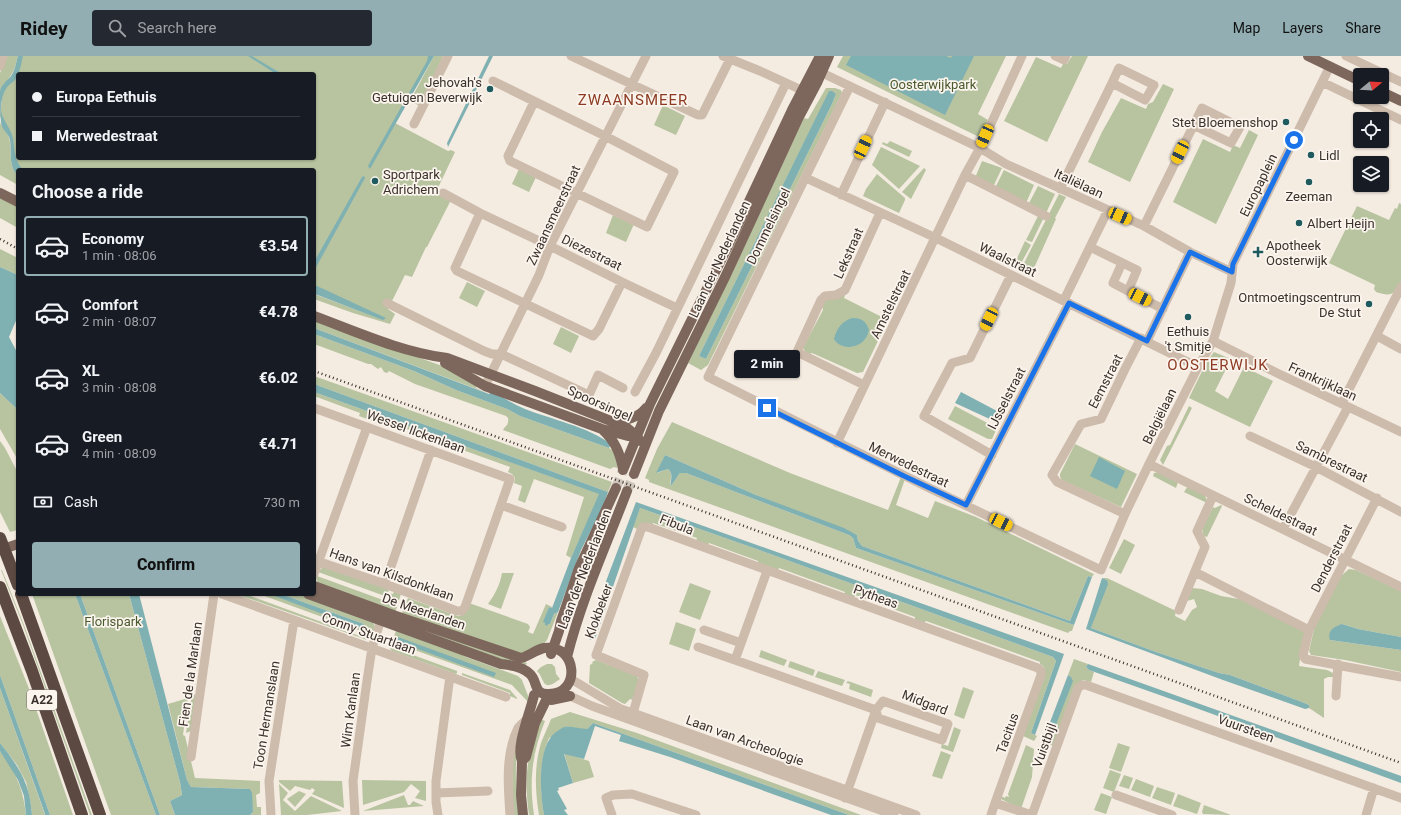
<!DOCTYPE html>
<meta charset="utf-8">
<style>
:root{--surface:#171b24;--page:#242831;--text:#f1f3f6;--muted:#9ea1a6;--line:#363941;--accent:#92aeb2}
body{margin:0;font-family:Roboto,sans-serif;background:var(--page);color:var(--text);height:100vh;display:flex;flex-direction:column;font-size:15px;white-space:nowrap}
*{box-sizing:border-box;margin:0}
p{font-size:13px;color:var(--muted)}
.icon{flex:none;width:22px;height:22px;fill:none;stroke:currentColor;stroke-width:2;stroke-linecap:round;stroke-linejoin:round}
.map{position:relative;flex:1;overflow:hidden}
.sheet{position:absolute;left:16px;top:112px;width:300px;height:428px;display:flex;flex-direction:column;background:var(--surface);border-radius:4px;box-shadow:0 1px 3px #0004}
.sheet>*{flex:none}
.top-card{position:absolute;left:16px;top:16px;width:300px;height:88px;border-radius:4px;box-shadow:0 1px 3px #0004;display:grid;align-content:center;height:88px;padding:0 16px;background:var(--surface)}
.needle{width:26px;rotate:72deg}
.buttons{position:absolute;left:1353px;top:12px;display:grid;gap:8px}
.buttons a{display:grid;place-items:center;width:36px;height:36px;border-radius:4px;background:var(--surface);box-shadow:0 1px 3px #0004;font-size:20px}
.end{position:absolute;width:18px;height:18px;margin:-9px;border:5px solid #1a73e8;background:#fff;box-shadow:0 0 0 2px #fff}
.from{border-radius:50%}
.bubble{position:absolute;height:28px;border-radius:4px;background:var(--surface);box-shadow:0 1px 3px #0004;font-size:13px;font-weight:800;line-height:28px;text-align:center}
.car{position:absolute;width:12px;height:24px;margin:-12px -6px;border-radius:5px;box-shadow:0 0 3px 1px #0007;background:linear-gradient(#f5c518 24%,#345 0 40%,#f5c518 0 76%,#345 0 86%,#f5c518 0)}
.top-card b{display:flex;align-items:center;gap:14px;height:38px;font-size:15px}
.top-card b+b{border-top:1px solid var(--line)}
.top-card i{width:10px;height:10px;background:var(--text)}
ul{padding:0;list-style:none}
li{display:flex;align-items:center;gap:12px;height:60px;margin:0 8px 6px;padding:0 8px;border:2px solid transparent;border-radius:4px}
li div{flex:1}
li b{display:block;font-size:15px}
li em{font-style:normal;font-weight:800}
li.selected{border-color:var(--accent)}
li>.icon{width:36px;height:36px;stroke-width:1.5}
h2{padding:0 16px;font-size:18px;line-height:48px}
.pay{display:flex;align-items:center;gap:10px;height:44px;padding:0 16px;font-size:15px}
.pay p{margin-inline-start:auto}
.action{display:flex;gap:8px;margin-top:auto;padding:8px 16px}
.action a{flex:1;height:46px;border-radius:4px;background:var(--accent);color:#111;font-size:16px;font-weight:800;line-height:46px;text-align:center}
header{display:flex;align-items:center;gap:24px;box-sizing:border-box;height:56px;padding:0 20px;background:var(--accent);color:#111}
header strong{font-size:19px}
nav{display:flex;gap:22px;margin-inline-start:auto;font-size:14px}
.search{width:280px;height:36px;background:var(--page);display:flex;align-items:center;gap:10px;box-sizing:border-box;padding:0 14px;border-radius:4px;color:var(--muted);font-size:15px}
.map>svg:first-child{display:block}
</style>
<header>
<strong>Ridey</strong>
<div class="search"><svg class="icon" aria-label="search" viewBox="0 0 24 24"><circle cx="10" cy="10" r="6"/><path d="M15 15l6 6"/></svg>Search here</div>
<nav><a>Map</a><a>Layers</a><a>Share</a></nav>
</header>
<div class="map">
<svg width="1401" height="759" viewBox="0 0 1401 759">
<rect width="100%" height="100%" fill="#f4ebe1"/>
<path fill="#b8c4a0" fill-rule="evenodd" d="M7,0H18C16,7 15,13 11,19C8,24 3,29 0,35V17Z
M20,0H430L395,67L448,95L451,94L455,96L436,136L451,144L427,191H426L412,221L405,219L388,253L395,258L390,268L353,257L314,243V238L381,263L314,235V114H18L12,98L10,81L0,60L3,35L12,22ZM18,18H314V102H18Z
M434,0H443L420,50L410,45Z
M843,0H1006L978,58L988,64L980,80H977L837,11Z
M1072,0H1088L1047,86L1004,65L1036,1L1061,12L1063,8H1067Z
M1163,28L1174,33L1130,126L1088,106L1102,76L1121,42L1146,53L1148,48L1153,46Z
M826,32H835L841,34L842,37L708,309L701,314L688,307L730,221L804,62L808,63ZM829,36L836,38L832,48L706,303L699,300Z
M663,49L685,60L676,79L654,69Z
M0,66C2,72 8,77 9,82C13,94 7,111 18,119V129L0,119Z
M1249,74L1258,79L1216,168L1173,146L1203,83L1230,96L1233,89L1240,92Z
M890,85L912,95L909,101L882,88L883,86L887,88Z
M881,91L920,110L899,133L872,109Z
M982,105L1002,112L993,131L975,122Z
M924,112L926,114L911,143L902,136Z
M519,113L536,121L529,136L512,128Z
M1004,114L1034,129L1026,147L995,132Z
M877,118L905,142V144L899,157L863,140L866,133Z
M1038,130L1055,138L1046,157L1028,149Z
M1059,138L1066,141L1055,162L1056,163L1030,221L1020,215Z
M0,142L18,151V172L0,162Z
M1399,147L1401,148V226C1394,239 1391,241 1376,236L1374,233L1375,229L1329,207L1357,150L1389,164L1395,152L1397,153Z
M1039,158L1044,161L1032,186L1026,184Z
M613,159L634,168L626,186L606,177Z
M1025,185L1031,189L1018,213L1013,211Z
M0,193L18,202V219L0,211Z
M467,226L485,235L477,251L459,242Z
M846,235L844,242L888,264L863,316L857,317L812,297L807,299L802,290L805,288L823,254L822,250L823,245Z
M314,264L445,311L477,329L476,332L490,338L314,272Z
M561,271L579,280L571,297L553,288Z
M314,278L414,315L456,334L507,353L520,360L609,392L614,395L617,407V412L614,411L610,413L503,374C506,369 509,369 508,362L506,360L415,328L389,315L387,317L384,316L381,311L378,313L371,308H368L314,288Z
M742,296L761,305L758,313L738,304Z
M1214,296L1231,303L1215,335L1228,343L1244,311L1273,325L1250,371L1189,342L1207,305Z
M314,320L612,426L608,436L314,328Z
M314,336L600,438L571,502L566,499L584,441L534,423L525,447L518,444L522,430L514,427L515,422L512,418L508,416L510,411L446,388L445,390L424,383L425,380L383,364L381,368L359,360L360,357L314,340Z
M0,337L17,353L18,356V404L0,373Z
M955,350L997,372L992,383H988L948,363Z
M1189,350L1192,352L1163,409L1160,404L1167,390L1170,389Z
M672,366L790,417L888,454L901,421L905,423L896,449L928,462L935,445L976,461L1094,518L1092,521L1088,520L1070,565L862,490L858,485L857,479L756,439L665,399L657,417L668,413C674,418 669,424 671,430L680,417H686L849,479L853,482L856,492L1074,569L1072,575H1070L1068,577L649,426V424L645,422L657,393Z
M0,385L5,392L18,417V474L10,476L0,456Z
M1075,388L1137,418L1121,451L1062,424L1060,421V418Z
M1160,416L1178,426L1176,432L1153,420L1154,417Z
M1188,430C1195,434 1208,437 1207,447L1184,436Z
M1221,449L1222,450L1207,481L1204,480L1202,473L1213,451L1215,452Z
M640,452L762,495L1053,601L1056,605L1031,677L1037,680L1034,685L1023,680L1045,614L1043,610L1040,608V606L926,565L924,567L915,565V561L855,539L854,542L844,538L845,536L779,512L778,515L758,508V505L709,487L708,489L696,485L697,482L653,467L652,469L637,473L633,471Z
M1124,483L1135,489L1121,518L1109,512Z
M323,511L389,533L388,537L393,538L394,535L401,538L399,544H396L318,516Z
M1349,513L1356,514L1401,535V581L1358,573L1342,568L1330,584L1401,594V616L1345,604L1311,599L1309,595L1314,573L1341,520Z
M1,514H2L24,569L92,759H90L23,569Z
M502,517H514L501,553L488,548C495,538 500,529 502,517Z
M317,520L394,548L397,551L395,556L318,527L316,522Z
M1102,522H1107L1176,555L1175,560L1185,565L1192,554L1197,551L1194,543L1187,545L1192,532L1202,533L1221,540L1239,543L1306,575L1303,582L1299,610L1327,614L1333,617L1334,621H1328L1324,623V662L1309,652V649L1302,646L1230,619L1219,617L1156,596L1091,572L1107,524Z
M690,527L711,535L700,564L679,556Z
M32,538H75L156,759H111Z
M80,538H129L180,726L182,739L170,745L175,759H160Z
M236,538H245L365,582L367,583V584Z
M259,538H269L364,571V568L281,538H303L372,563C375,569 375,572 372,579Z
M408,542L458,560L462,559L469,547L528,568L530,571L528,576L533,578L546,548L552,551V552L549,551L544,566L550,568L554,558L558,556L547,584L543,589L522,598L402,557Z
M0,560L28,630L73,759H50L0,619Z
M400,564L527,607L525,611L434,580Z
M676,566L696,573L689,595L669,588Z
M397,572L451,592L466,601L518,620L522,624L530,645L528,646L512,629L392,586Z
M391,591L457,615V617L456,618L392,595L390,593Z
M761,594L787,604L784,610L759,601Z
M1074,603L1088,608L1086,611L1089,614L1094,616L1091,626L1083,624L1080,626L1054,690L1042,686L1044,682L1050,683L1071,621L1068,619Z
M596,604L637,620L639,625L633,644L630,643L625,648L622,647L589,627L590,609L593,607L592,606Z
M790,605L815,614L813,620L788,611Z
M547,608H552L555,611L556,618L560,623C541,638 545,622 537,615L541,611Z
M818,615L845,624L842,630L815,621Z
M462,617L510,634L517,642V643L510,640V637L462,619Z
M848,625L873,634L871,641L849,633L850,628L846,627Z
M963,631L974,635L964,663L954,659Z
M0,632L45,759H32L31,749L26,726L17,709L0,687Z
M192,638L196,639L191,675L186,677Z
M188,642L183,679L185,680L195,722L260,725V737L256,739L257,751H261V759H250L253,756L250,733L191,731L187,724L168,648Z
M570,656L637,677L861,759H849L593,667L587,673H580L549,682C539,706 540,733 544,759H539C535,735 534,710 541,687C544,679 548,671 551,663Z
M540,663L545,665C532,697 529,725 534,759H529C526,738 525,714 531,693C533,683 537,673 540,663Z
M954,671L961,674L953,696L941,692L942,688L948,690Z
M518,683C515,709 515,733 519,759H513L512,704Z
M1118,687L1130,691L1121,716L1109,712Z
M1026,689L1034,693L1032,721L1021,753L1001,743V740L1005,742L1006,740L1009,741L1008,738Z
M0,695C16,717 23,732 26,759H0Z
M941,695L951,699L942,723L932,720Z
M564,697L589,705L594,721L573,727Z
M1110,714L1121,718L1114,736L1103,732Z
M1124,719L1133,722L1129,733L1119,730Z
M1136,723L1154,730L1150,741L1131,734Z
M279,724L342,725L344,752L312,738L315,734L312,732L310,734L295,730L290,735L279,726Z
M362,724L426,725V745L415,742L420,735L411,728L404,736L363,749Z
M279,728L288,737L283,744L295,755L311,740L342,755L307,759H281Z
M1157,731L1175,737L1171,749L1152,742Z
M299,735L306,738L295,751L287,743Z
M1101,737L1112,741L1106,758L1094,754Z
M1178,738L1201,747L1197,758L1173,750Z
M404,739L408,749H410L413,745L424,750L363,755Z
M1204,749L1231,759L1203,758L1202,756Z"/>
<path fill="#7fb0b2" d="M18,0H23C21,8 20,17 15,24C13,26 10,28 8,30C3,35 1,46 1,54C2,64 11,72 13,82C15,95 14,104 23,114H18V119C8,112 12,95 10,84C9,79 5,76 2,71C0,64 0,43 0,35C1,29 7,25 11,20C15,14 16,7 18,0Z
M248,0H252L282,18H276Z
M428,0H434L370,113L368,110L427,5Z
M489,0H493L448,91L447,87Z
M851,0H946L951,2L952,0H974L945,59L846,9Z
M829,35H832L836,38L832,48L706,303L699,300Z
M364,120L365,122L314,215V206L362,121Z
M0,211L18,219V260L9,281L18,298V356L17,353L0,337Z
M314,230H317L386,262L383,264L380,263L315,238Z
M852,262C862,262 866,265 869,274C868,277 867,281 865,283C858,293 840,294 834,283C837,272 841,266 852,262Z
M314,272L489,338L491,336C503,341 513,348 525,353C553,364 586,370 611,388L609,392L520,360L507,353L456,334L414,315L314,278Z
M314,328L608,436L602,453L581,494L558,556L554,558L550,568H548L547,570L545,569V567L543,566L549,551L552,552L571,502L599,438L314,336Z
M961,336L997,355L994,365L955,347Z
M665,399L756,439L844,472L857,479L858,485L862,490L1070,565L1088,520L1092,521L1074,569L856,492L853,482L849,479L686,417H680L671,430C670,424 674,418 668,413L656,417Z
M1099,401L1125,415L1117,433L1090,420Z
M636,446L1064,598L1035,679L1031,677L1056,605L1053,601L762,495L640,452L595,583L593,584H590L589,581L607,534V531L605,528Z
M1102,522L1107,524L1108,528L1091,572L1156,596L1219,617L1230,619L1302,646L1309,649V652L1305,653L1223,624L1086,573Z
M75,538H80L160,759H156Z
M129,538H139L187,724L191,731L250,733L252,737L253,756L250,759H175L170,745L182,739L180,726Z
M269,538H281L364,568V571L363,573Z
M1342,568L1358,573L1401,581V594L1330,584C1327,574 1334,571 1342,568Z
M398,581L496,617L494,621L396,585Z
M1088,608L1401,720V727L1185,648L1089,614L1086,611Z
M0,619L50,759H45V758L0,632Z
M1068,619L1071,621L1073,625L1050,684L1044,682Z
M593,667L849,759H831L670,701L619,685L621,679L595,670L584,703L564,698L573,727L558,732L559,734L557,735L567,753L564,754L568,759H544C540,737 536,686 559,674C561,673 563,671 565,671C570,670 581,673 587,673Z
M0,687C19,711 30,727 32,759H26L24,740L18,724L0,695Z"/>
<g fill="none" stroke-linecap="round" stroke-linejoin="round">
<path stroke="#cfc6bd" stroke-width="10" stroke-dasharray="10 5" stroke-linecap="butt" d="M616,432L623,414
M627,435L634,418"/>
<path stroke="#cdbbac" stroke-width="9" d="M571,0L698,59H702L730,3
M723,0L760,15L808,37
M1022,0L980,92L965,119L1046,160
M1055,0L1064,4L1066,0
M1346,0L1401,26
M0,10L3,0
M816,14L980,92L1006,108L1144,170L1190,196L1232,216
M493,25L605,80L674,116L647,171L510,105L508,100L534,46
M1322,26L1401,64
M850,30L708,321L925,430L1101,514L1125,458L1149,408L1198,311L1213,285L1231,227L1233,208L1330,10
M414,68L448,0
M806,122L936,182L1198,311
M1060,133L1112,27L1119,12L1154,29L1145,44L1112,27
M443,137L480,157
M841,139L885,46
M480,157L550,190L622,226L599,273L593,280L457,215L455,212Z
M1144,170L1202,52L1240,71L1231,87L1193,69
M1090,191L1137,214L1128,235L1163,253
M1122,207L1113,227L1128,235
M622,226L677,252
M1064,244L1108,154
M387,247L484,295L492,298H501L589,339L598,319L623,332
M1377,280L1401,293
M1147,285L1190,196
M1213,285L1277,317L1401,376
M864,329L797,296L821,244L825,240L836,239L845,234L880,157
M485,330L539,219L550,190L646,0
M635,336L656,297L786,27
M1342,347L1401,231
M314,352L510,423L465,551L462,555H457L385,528L314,504
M1250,380L1316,411L1401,456
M837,387L965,119
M992,399L924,360L952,307L970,302L1011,219
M1149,408L1401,531
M1377,442L1309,574L1303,599L1305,603L1401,621
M501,449L562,471
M966,449L1069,247
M1125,458L1057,426L1052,419L1081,368L1101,363L1125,313L1141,282
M1283,473L1348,351
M1195,516L1309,574
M314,518L367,371
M385,528L431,394
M222,538L506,641
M1179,554L1205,491L1197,475L1213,440
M704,574L741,587
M698,591L735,604L767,515
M735,604L876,654L878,662L942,684L948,668L883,645L876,654L845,742
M571,623L621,653L633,657L916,759
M570,640L592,650L894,759
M1336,640L1338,608
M631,664L644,619L596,599L641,474L643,471H648L1038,612L1041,615V619L995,747L1032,759
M191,701L214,538
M436,737L488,735
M1116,739L1172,759
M271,759L269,725L294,564
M355,759L353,725L367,625L372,592L383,557
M438,759L436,746V725L450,620
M510,759C508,731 505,698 518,672C520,669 524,666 527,663
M612,759L606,742L613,739L632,738L696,759
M991,759L995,747
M1032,759L1078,632L1082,629H1086L1401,742
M1366,759L1374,732"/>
<path stroke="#7d675c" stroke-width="10" d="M1308,0L1360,25
M1382,36L1401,45
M0,137L18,146
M314,260C357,276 401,296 447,302L535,335L626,371L637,380L640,385
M445,307L485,330L602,373L628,380H637
M615,365C627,364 638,362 646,352
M603,374C615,385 620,397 623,413
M623,414L650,348L728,190L793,52L820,0
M634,418L659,355L726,219L799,61L817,27L829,0
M0,494L18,488
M308,538L501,608C511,609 523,611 530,618C538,625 533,639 549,638C582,638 577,587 544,592C535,594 529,600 521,602L396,560L314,530
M551,598L559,575L561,565L579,512L616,432
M567,601C581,544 606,490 627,435
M551,644L570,640
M522,705L526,701L535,667L549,638
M523,759L521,739L522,705C515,691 531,655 534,639"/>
<path stroke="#5c4a42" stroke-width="12" d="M0,482L18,529
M0,531L32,615L82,759
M21,538L100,759"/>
<path stroke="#3b302b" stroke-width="2.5" stroke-dasharray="1 3" stroke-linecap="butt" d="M0,183L18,193
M314,315L1401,707"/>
</g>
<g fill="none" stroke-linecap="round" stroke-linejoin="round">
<path stroke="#1a73e8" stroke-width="5" d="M767,352L904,420L966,449L1069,247L1147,285L1190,196L1232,216L1233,208L1294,84"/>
</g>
<g fill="#1f5a5e" stroke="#fbf5ee" stroke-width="1.5">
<circle cx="490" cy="33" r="4"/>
<circle cx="1286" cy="66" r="4"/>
<circle cx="1311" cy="99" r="4"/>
<circle cx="375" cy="125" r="4"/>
<circle cx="1309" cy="126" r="4"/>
<circle cx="1299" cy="167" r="4"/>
<path d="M1256 190h4v4h4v4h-4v4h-4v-4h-4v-4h4z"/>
<circle cx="1369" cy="248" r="4"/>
<circle cx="1188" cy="261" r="4"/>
</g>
<g text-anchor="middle" stroke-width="3.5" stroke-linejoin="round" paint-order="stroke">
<rect fill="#fbf5ee" stroke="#756b66" stroke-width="1" x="27" y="634" width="30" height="20" rx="3"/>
<g font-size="12" font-weight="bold" fill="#3b302b">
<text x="42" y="648">A22</text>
</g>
<g font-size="13" fill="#3b302b" stroke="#fbf5ee" text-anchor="start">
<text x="482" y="31" text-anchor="end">Jehovah's<tspan x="482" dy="15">Getuigen Beverwijk</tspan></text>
<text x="1278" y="71" text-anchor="end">Stet Bloemenshop</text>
<text x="1319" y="104">Lidl</text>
<text x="383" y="123">Sportpark<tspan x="383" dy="15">Adrichem</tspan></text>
<text x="1309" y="145" text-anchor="middle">Zeeman</text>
<text x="1307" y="172">Albert Heijn</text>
<text x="1266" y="194">Apotheek<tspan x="1266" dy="15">Oosterwijk</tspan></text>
<text x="1361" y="246" text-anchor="end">Ontmoetingscentrum<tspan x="1361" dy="15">De Stut</tspan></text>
<text x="1188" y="280" text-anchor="middle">Eethuis<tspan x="1188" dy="15">'t Smitje</tspan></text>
</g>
<g font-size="13" fill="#4a5a2e" stroke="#fbf5ee">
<text x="933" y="33">Oosterwijkpark</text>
<text x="113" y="570">Florispark</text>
</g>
<g font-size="13" fill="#3b302b" stroke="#fbf5ee">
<text transform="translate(1079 127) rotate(25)" y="5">Italiëlaan</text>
<text transform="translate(1258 129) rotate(-64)" y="5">Europaplein</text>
<text transform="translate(553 159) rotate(-65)" y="5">Zwaansmeerstraat</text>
<text transform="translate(768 170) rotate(-64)" y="5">Dommelsingel</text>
<text transform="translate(592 196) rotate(26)" y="5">Diezestraat</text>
<text transform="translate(848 197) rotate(-66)" y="5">Lekstraat</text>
<text transform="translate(719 203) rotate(-65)" y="5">Laan der Nederlanden</text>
<text transform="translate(1008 203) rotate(26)" y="5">Waalstraat</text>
<text transform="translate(890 248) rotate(-64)" y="5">Amstelstraat</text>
<text transform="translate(1105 325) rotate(-63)" y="5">Eemstraat</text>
<text transform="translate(1323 325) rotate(25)" y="5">Frankrijklaan</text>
<text transform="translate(1006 342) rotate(-63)" y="5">IJsselstraat</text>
<text transform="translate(600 347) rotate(24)" y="5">Spoorsingel</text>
<text transform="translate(1159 360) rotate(-64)" y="5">Belgiëlaan</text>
<text transform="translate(416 375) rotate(20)" y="5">Wessel Ilckenlaan</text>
<text transform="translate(1332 405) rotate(26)" y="5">Sambrestraat</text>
<text transform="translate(909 408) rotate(26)" y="5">Merwedestraat</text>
<text transform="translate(1281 458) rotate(26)" y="5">Scheldestraat</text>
<text transform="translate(677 468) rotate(21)" y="5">Fibula</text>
<text transform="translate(1331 502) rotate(-63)" y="5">Denderstraat</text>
<text transform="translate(584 513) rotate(-69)" y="5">Laan der Nederlanden</text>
<text transform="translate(392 518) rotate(20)" y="5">Hans van Kilsdonklaan</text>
<text transform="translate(876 540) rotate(20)" y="5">Pytheas</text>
<text transform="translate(424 555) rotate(19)" y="5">De Meerlanden</text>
<text transform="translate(598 555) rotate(-70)" y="5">Klokbeker</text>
<text transform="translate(369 577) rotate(20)" y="5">Conny Stuartlaan</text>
<text transform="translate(190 618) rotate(-82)" y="5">Fien de la Marlaan</text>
<text transform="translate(925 646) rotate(21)" y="5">Midgard</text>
<text transform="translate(350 654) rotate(-82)" y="5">Wim Kanlaan</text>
<text transform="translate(266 659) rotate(-81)" y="5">Toon Hermanslaan</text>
<text transform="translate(1246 672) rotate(20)" y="5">Vuursteen</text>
<text transform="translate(1007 677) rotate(-70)" y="5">Tacitus</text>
<text transform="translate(745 684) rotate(20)" y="5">Laan van Archeologie</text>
<text transform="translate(1044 689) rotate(-70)" y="5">Vuistbijl</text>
</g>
<g font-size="15" letter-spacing="1" fill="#8c3b22" stroke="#fbf5ee">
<text x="633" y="49">ZWAANSMEER</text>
<text x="1218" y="314">OOSTERWIJK</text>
</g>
</g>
</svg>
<div class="buttons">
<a><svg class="needle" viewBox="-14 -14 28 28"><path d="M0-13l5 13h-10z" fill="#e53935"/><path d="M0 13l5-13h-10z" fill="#9ea1a6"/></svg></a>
<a><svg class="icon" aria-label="locate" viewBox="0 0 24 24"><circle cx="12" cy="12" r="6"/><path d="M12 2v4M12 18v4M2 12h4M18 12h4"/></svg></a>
<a><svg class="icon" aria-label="layers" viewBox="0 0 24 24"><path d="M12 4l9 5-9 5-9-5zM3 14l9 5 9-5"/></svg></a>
</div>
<i class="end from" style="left:1294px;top:84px"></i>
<i class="end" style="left:767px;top:352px"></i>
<div class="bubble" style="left:734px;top:294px;width:66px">2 min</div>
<i class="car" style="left:985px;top:80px;rotate:204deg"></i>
<i class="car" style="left:863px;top:91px;rotate:25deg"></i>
<i class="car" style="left:1180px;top:96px;rotate:206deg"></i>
<i class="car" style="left:1120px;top:160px;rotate:114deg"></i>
<i class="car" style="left:1140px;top:241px;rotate:117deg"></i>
<i class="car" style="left:989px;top:263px;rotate:206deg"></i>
<i class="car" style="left:1001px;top:466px;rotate:116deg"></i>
<div class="top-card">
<b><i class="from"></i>Europa Eethuis</b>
<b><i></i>Merwedestraat</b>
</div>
<section class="sheet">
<h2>Choose a ride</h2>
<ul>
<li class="selected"><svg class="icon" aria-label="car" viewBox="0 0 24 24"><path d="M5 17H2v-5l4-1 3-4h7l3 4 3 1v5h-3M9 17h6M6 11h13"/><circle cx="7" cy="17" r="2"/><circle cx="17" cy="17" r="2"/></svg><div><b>Economy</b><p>1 min · 08:06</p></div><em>€3.54</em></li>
<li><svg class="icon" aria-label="car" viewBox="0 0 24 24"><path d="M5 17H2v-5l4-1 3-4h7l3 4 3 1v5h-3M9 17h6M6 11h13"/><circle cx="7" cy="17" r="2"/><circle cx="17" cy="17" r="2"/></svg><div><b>Comfort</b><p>2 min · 08:07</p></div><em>€4.78</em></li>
<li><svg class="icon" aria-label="car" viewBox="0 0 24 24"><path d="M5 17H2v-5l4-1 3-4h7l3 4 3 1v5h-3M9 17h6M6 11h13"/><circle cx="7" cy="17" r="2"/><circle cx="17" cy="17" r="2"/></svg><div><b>XL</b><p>3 min · 08:08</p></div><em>€6.02</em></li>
<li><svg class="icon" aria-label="car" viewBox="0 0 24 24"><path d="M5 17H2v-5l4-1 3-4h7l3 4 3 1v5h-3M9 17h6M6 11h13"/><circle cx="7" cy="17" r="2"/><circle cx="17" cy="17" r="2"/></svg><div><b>Green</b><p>4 min · 08:09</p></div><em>€4.71</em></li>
</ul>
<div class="pay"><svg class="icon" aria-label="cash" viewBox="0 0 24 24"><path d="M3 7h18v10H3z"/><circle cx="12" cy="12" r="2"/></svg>Cash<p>730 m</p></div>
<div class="action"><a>Confirm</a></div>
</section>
</div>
